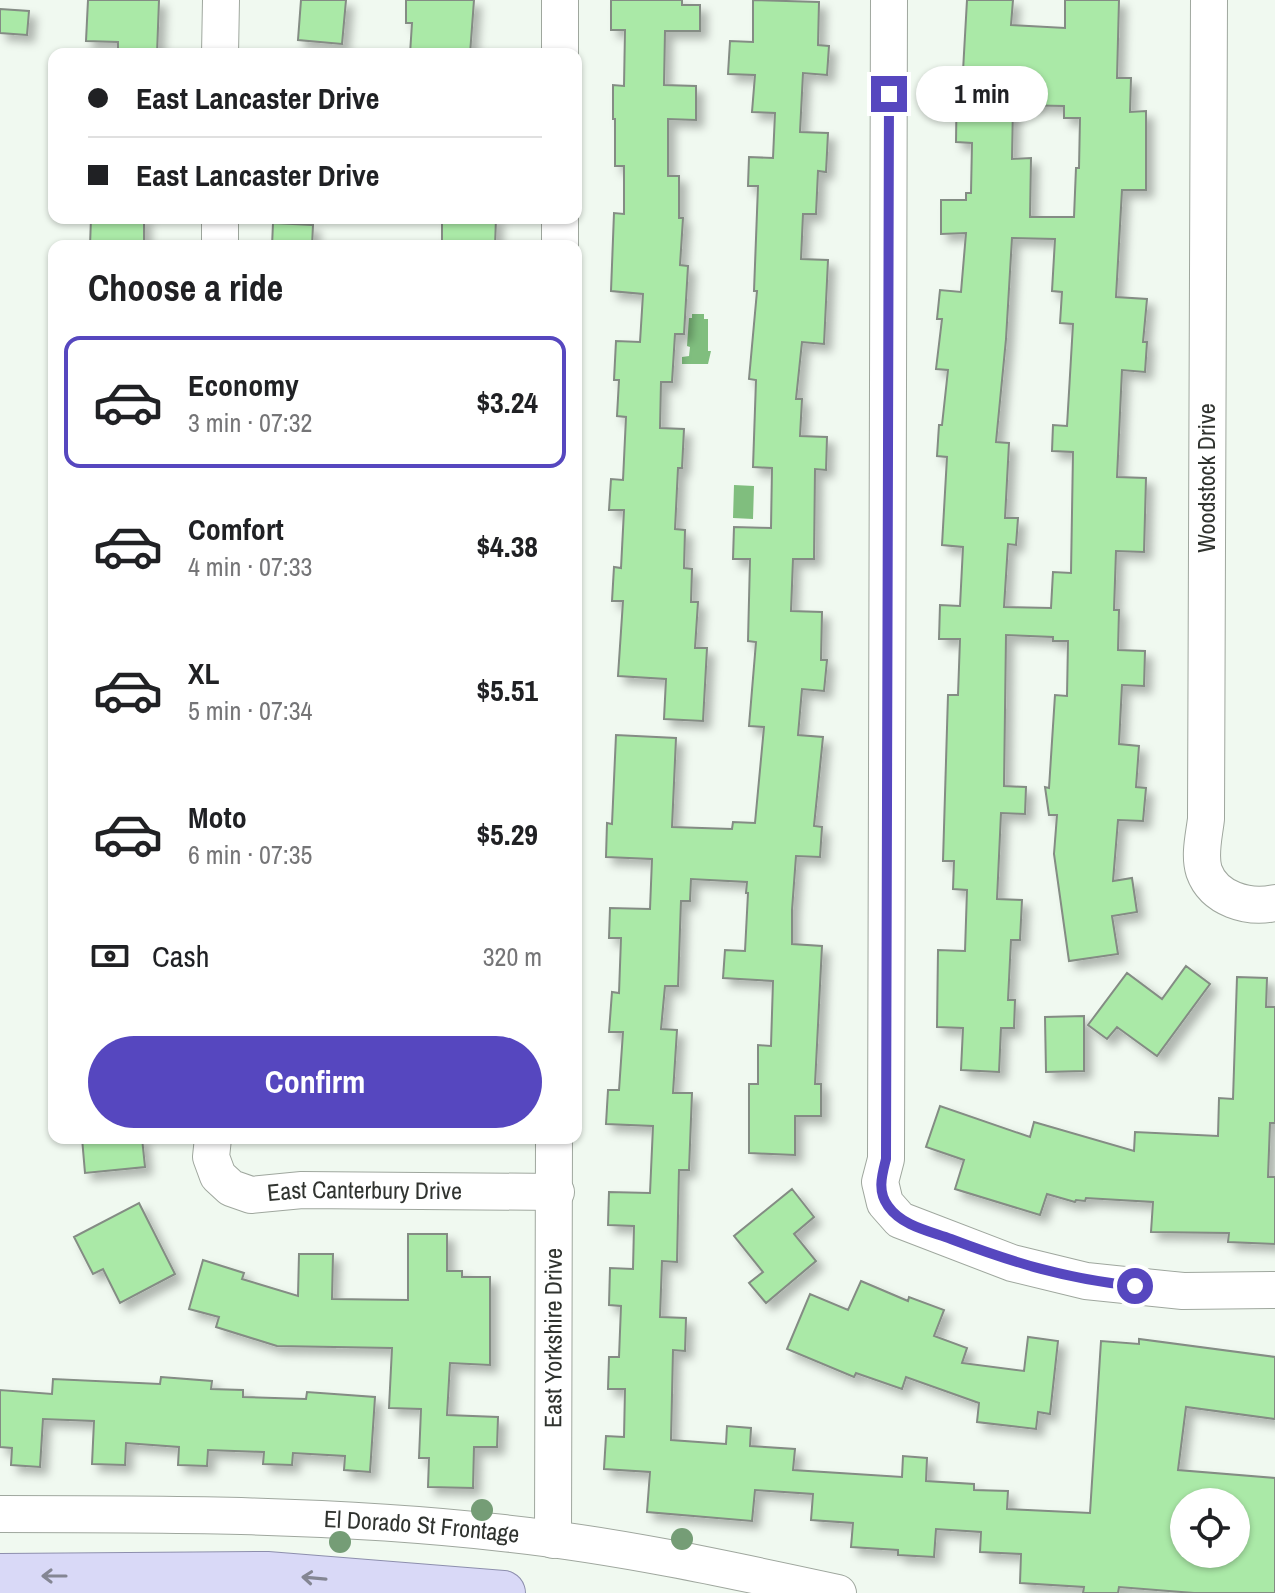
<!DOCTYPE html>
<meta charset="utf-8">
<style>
:root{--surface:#fff;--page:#f6f6f6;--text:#202124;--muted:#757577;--line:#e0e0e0;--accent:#5647bf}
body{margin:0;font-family:"Archivo Narrow",sans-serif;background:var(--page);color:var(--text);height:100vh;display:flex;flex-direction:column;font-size:30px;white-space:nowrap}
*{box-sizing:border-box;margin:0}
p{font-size:26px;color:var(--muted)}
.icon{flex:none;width:44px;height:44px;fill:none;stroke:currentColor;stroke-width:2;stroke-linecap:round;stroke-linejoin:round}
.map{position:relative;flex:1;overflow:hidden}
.panel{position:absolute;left:48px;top:240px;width:534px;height:904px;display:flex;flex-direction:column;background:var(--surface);border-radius:16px;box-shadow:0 2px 6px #0004}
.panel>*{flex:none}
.hud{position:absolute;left:48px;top:48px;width:534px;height:176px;border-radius:16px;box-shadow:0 2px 6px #0004;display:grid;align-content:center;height:176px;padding:0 40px;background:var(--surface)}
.fabs{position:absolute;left:1170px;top:1488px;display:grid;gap:16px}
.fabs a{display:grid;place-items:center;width:80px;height:80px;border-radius:50%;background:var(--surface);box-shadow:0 2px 6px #0004;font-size:40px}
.end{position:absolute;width:36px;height:36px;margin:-18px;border:10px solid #5647bf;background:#fff;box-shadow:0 0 0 4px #fff}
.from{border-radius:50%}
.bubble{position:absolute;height:56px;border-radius:28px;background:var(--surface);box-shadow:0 2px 6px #0004;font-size:26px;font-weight:700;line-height:56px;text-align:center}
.hud b{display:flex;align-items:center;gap:28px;height:76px;font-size:30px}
.hud b+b{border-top:2px solid var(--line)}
.hud i{width:20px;height:20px;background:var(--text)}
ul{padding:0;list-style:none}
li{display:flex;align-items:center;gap:24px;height:132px;margin:0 16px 12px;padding:0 24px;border:4px solid transparent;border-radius:16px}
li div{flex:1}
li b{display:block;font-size:30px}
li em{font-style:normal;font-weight:700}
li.on{border-color:var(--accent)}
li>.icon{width:72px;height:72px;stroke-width:1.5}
h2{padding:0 40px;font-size:36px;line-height:96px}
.pay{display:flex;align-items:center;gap:20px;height:88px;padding:0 40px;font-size:30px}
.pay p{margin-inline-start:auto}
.button{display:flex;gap:16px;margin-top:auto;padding:16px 40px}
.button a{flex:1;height:92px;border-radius:48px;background:var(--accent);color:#fff;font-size:32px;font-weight:700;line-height:92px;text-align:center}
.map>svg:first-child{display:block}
</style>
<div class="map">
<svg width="1275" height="1593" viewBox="0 0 1275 1593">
<defs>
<filter id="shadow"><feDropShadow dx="7" dy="7" stdDeviation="4" flood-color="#0004"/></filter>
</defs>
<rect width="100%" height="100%" fill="#f0f9f0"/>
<path fill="#80be7e" d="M692,314H704V319H708V351H711L708,364H682V357L689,356L690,347L687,346L689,318H692Z
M734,485L754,486L753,519L733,518Z"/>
<path fill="#aae9a7" stroke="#848c84" stroke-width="2" fill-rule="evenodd" filter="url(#shadow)" d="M88,0H159L157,54H118V42L86,41Z
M301,0H346L342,44L298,40Z
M406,0H474L470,54H410L412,23H406Z
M611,0H682V5H700V31H665L664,85L696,86V120L668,119V176H679V218H683L680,265L688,266L684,334H675L672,382H661L660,428L684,429L682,468H678L675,529L685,530L684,568L692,569L691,602H698L695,648H707L703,721L664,719L666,679L618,676L623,601H612L614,567L621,568L624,510H609L611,479L623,480L626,417L617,416L619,380H614L616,341L640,342L643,294L611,291L614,213L624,214V166H615V119H613V85L624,86L625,30H611Z
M753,0L819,2L818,45L829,46L827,75L803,73L800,132L828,133L826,172L818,171L816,214H803L801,259L828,260L824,344L802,342L796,399H802L800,436L827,437L826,470L815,469L814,559H793L791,611L822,612L821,660H827L824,691L802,689L798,735L823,737L814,826L822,827L820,857L796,856L792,910V944L822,946L815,1084H821V1116H795V1155L749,1153V1084H758V1045L771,1046L773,981L723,978L725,950L745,951L748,893H746L747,882L691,879L690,901H681L678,986H665L661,1029L677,1030L673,1093H692L689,1170H679L677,1262L662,1261L660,1317L686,1318L685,1351L673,1350L671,1440L726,1444L727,1426L751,1428L750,1446L795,1449L793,1470L902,1477L903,1456L927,1458L926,1481L974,1484V1490L1008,1491L1007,1509L1090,1513L1101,1341L1139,1344V1339L1275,1357V1419L1186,1407L1178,1470L1275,1478V1593H1194L1119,1587L1118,1593H1083L1084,1587L1020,1583L1021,1554L980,1552L981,1532L936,1529L934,1557L898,1555V1550L851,1547L853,1523L811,1520L813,1494L755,1490L752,1521L647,1512L650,1472L604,1469L606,1436L624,1437L625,1389H608L609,1357H619L621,1306L609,1305L610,1268L633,1269L634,1226L608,1225L609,1192L650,1193L653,1126L606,1124L608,1090H619L623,1032H609L612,992L619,993L621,938H609L610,908L650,909L652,859L606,857L607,823L612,824L616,735L676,738L672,827L732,829L733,822L755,823L764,727L749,726L756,642L748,641L750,559H733L734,527L771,528L772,468L753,467L756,380L749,379L757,291H754L758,186H748L749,157L773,158L775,113L752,112L755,75L728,74L730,41L753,42ZM1184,1502H1236V1554H1184Z
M967,0H1013L1011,25L1065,28V0H1119L1117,78H1131L1130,112L1146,111V190H1122L1116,297L1147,299L1143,342H1147L1145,372L1122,370L1117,477L1146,478L1144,552L1116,551L1114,610H1119L1118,650L1145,651L1144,686L1122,685L1119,744L1139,746L1136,787L1146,788L1143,821L1118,820L1113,881L1132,878L1137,912L1112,916L1118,954L1069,961L1054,854L1057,815H1049L1045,787L1049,788L1055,695L1067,696L1068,641H1053V637L1006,635L1004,786L1026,787L1025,814L1001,813L997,899L1022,900L1020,940H1011L1008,1000H1015L1014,1028H1001L999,1072L961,1070L963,1028L937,1027L938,950L965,951L967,890L953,889L954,861H943L948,695H958L960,639H939L940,605L960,606L963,547L942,545L947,457L937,456L939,425H942L948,370L936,369L942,319H937L940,290L961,292L966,233L941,234V200H966V193H971L972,143L956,142L957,71H963ZM1013,105L1064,106V118H1080L1079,168H1076L1074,217H1030L1031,158L1012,159ZM1012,238L1055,239L1052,291L1062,292L1060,323L1073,324L1067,426L1053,425L1052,451L1073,452L1071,573L1053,572L1051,608L1004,607L1008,544L1016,545L1018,518H1005L1009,443L996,442L1006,339Z
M0,9L29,11L27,35L0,33Z
M91,218H144V246H90Z
M442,218H496L495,246H442Z
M273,223L313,225L312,246H272Z
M1186,966L1210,984L1157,1056L1117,1027L1107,1039L1088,1025L1127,973L1162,999Z
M1237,977L1267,978L1266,1007H1275V1123H1270L1268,1177H1275V1244L1228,1242L1229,1233L1151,1232L1153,1202L1086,1198L1085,1201L1076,1200L1075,1202L1047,1194L1040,1215L955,1189L964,1160L926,1147L940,1106L1030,1137L1034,1122L1134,1151L1135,1132L1218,1136L1219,1098L1233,1099Z
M1084,1016V1071L1046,1072L1045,1017Z
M82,1138H142L145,1167L85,1173Z
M792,1189L814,1217L794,1234L816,1261L766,1303L749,1283L763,1272L734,1236Z
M139,1203L175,1274L120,1303L103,1269L93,1274L74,1237Z
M408,1234H447V1271H462V1277H490V1365L450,1363L447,1415L498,1417L497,1447H474L473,1488L428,1487L429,1458H419L421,1409L389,1408L392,1348L277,1346L216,1327L219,1317L189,1309L203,1260L244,1273L242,1279L298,1296L299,1254H333L332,1299L408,1300Z
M861,1281L908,1301L909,1297L944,1310L934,1336L967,1348L962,1363L1024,1371L1028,1337L1058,1341L1050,1414L1038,1412L1036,1429L977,1422L979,1403L906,1377L902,1389L856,1373L854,1377L787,1349L810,1294L848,1310Z
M161,1377L212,1381L211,1389L243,1390V1397L306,1399L307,1392L375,1397L370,1472L344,1470L345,1456L293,1453L292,1465L263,1464L264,1452L208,1450L207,1466L178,1465L179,1447L126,1443L125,1465L92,1464L94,1421L43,1419L40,1467L11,1465L12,1448L0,1447V1390L52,1394L53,1379L160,1384Z"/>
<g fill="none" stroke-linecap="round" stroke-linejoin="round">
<defs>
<g id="minor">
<path d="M889,0L886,1159L880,1182L885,1203L900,1220L1012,1263L1086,1281L1183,1291L1275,1290"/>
<path d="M1209,0L1206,819C1204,836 1199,855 1204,871C1214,899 1248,909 1275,903"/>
<path d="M220,54L221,0"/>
<path d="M560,54V0"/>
<path d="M220,246V218"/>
<path d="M560,246V218"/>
<path id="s1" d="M213,1138L211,1157L218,1176L231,1188L251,1195L302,1190L556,1192"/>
<path id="s2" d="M0,1514C168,1514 336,1514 503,1533C616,1545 727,1569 838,1593"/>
<path id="s3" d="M553,1540L554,1138"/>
</g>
<path id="major" d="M0,1576L267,1574L503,1593"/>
</defs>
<use href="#minor" stroke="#9fa79e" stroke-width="38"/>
<use href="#major" stroke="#8d8fad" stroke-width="46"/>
<use href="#minor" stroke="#fff" stroke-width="36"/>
<use href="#major" stroke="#d9d9f7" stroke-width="44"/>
</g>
<g fill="#759d76">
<circle cx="482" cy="1510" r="11"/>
<circle cx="682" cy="1539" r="11"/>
<circle cx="340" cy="1542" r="11"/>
</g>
<defs><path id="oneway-shaft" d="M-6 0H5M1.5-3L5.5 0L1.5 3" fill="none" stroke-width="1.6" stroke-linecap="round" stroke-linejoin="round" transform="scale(2)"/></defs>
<g stroke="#848693">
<use href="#oneway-shaft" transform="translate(54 1576) rotate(180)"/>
<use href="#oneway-shaft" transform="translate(314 1578) rotate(-175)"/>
</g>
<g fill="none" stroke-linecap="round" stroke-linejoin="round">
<path stroke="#5647bf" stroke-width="10" d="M889,94L886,1159C882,1175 877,1191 888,1206C902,1226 929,1231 951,1239C1014,1263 1067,1279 1135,1286"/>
</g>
<g text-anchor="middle" stroke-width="7" stroke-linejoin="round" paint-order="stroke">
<g font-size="24" fill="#30332f" stroke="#fff">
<text transform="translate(1207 478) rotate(-90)" y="8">Woodstock Drive</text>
<text dy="8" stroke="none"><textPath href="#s1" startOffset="192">East Canterbury Drive</textPath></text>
<text dy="8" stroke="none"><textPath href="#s3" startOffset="202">East Yorkshire Drive</textPath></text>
<text dy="8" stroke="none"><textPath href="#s2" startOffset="422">El Dorado St Frontage</textPath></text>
</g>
</g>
</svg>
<div class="fabs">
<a><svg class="icon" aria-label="locate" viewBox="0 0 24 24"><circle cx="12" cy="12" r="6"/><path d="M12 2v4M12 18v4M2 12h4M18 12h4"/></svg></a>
</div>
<i class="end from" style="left:1135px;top:1286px"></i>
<i class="end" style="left:889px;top:94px"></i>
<div class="bubble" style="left:916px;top:66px;width:132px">1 min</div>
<div class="hud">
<b><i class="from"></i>East Lancaster Drive</b>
<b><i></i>East Lancaster Drive</b>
</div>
<section class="panel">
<h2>Choose a ride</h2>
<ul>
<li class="on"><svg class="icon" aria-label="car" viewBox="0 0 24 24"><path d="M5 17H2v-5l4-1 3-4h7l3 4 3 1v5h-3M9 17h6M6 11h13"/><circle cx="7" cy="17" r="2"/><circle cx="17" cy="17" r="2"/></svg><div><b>Economy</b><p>3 min · 07:32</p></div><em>$3.24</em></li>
<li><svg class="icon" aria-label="car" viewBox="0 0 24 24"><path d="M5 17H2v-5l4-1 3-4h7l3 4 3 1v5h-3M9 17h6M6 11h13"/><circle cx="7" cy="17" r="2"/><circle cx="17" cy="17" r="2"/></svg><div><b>Comfort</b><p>4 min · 07:33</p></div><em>$4.38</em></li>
<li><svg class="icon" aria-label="car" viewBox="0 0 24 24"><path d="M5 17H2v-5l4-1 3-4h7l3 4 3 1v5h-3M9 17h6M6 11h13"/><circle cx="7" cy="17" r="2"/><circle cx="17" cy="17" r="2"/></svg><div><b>XL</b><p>5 min · 07:34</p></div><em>$5.51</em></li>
<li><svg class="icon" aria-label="car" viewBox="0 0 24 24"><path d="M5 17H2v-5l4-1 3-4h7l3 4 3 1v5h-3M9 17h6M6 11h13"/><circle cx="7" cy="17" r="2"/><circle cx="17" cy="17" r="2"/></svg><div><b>Moto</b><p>6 min · 07:35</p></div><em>$5.29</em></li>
</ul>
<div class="pay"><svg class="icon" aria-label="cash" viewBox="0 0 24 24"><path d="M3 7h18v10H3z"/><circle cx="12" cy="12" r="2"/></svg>Cash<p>320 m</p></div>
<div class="button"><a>Confirm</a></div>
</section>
</div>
